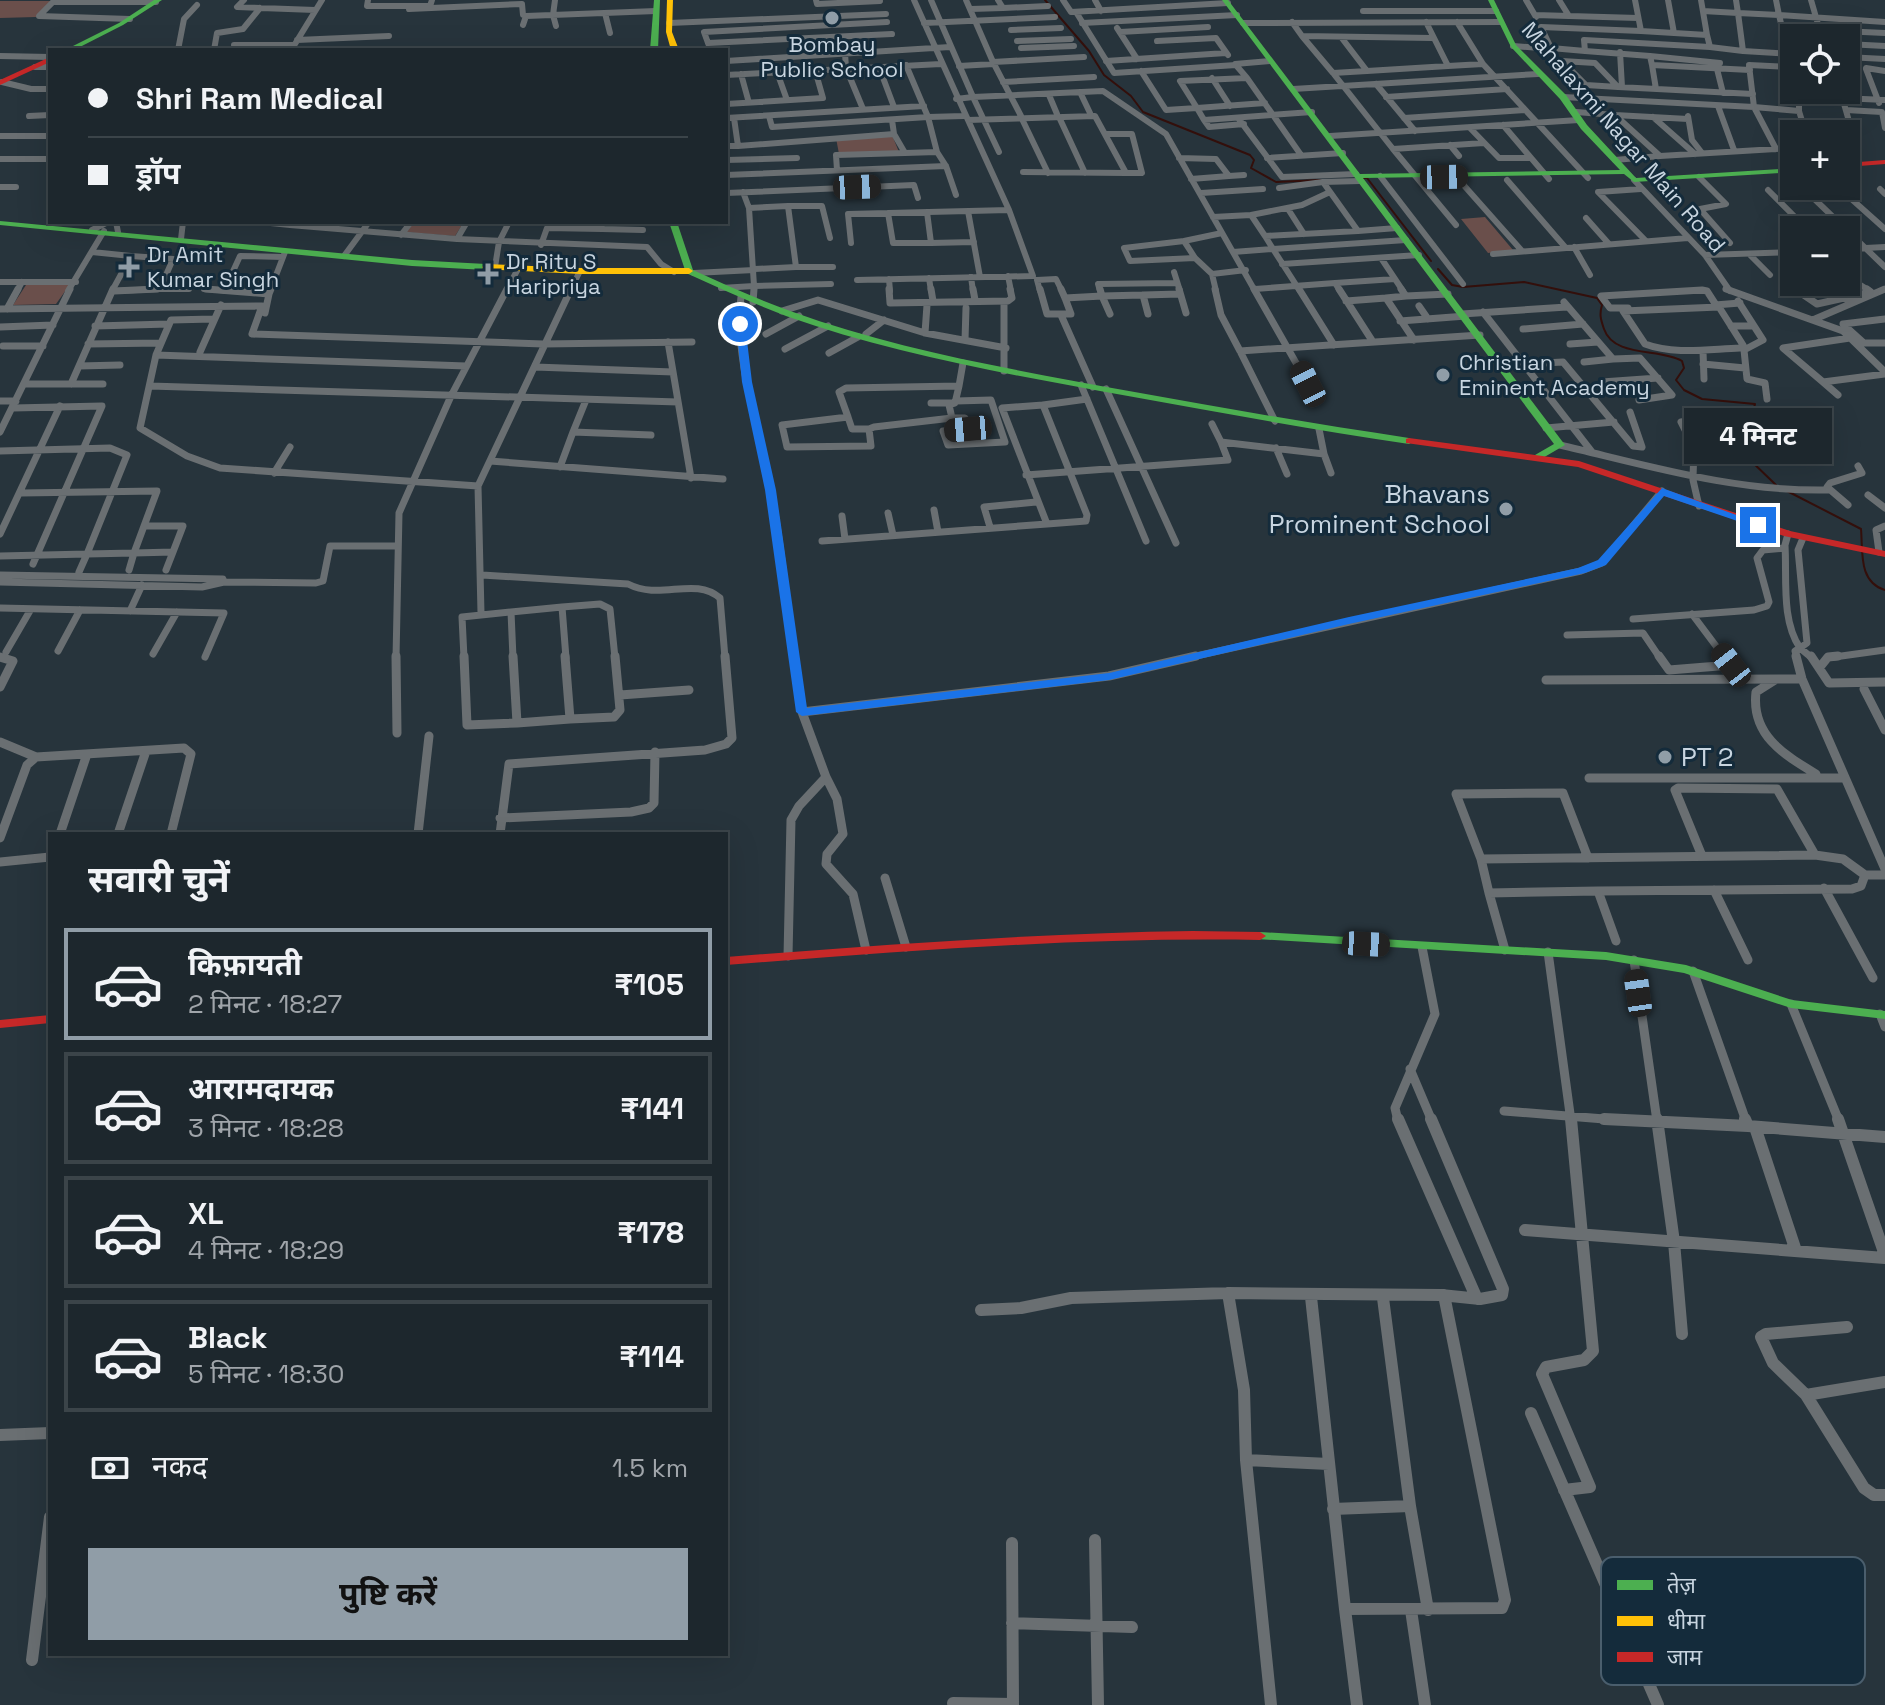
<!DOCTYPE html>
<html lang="hi">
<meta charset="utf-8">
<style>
:root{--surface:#1d272d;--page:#2a3339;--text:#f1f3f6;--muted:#a0a5aa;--line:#3b4449;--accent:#909da7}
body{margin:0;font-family:"Space Grotesk","Noto Sans Devanagari",sans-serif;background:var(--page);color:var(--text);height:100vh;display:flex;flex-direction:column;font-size:30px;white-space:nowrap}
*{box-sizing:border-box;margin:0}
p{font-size:26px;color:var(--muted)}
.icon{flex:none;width:44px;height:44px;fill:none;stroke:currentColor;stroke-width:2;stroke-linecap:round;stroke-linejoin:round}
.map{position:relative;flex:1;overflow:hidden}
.drawer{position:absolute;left:48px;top:832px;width:680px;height:824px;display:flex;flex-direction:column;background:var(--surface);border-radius:0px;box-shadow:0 8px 32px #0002,0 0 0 2px var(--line)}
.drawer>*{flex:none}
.banner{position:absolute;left:48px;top:48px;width:680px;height:176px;border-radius:0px;box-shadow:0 8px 32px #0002,0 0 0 2px var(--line);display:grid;align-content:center;height:176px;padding:0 40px;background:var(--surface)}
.fabs{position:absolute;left:1780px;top:24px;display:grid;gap:16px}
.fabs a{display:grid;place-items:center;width:80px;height:80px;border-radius:0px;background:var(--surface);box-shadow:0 8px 32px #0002,0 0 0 2px var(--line);font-size:40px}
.end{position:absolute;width:36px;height:36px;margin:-18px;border:10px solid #1a73e8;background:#fff;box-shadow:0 0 0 4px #fff}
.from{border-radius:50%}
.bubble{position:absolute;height:56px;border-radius:0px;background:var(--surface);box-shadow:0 8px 32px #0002,0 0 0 2px var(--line);font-size:26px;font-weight:700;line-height:56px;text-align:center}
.car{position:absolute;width:24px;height:48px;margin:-24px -12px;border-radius:10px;box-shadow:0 0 6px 2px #0007;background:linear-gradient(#222 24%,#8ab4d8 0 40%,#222 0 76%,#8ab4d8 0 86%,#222 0)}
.banner b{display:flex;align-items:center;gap:28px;height:76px;font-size:30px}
.banner b+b{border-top:2px solid var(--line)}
.banner i{width:20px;height:20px;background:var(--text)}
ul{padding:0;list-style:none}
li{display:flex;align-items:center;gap:24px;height:112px;margin:0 16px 12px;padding:0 24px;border:4px solid var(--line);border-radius:0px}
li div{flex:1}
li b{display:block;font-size:30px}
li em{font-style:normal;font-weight:700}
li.selected{border-color:var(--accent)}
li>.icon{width:72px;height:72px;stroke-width:1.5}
h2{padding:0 40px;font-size:36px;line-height:96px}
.pay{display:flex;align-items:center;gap:20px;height:88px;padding:0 40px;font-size:30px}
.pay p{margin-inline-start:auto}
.action{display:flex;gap:16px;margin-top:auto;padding:16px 40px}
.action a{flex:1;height:92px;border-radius:0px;background:var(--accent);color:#111;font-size:32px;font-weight:700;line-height:92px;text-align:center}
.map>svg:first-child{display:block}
</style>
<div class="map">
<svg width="1885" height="1705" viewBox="0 0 1885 1705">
<rect width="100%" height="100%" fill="#27343c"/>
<path fill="#6a4f4b" d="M0,1H52L36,17L0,18Z
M892,135L899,152L839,154L836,138Z
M1485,217L1513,250L1488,253L1461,219Z
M412,222H464L455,236L403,232Z
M71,283L56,304L13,305L26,285Z"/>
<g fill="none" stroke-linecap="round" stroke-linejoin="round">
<path stroke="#330f0b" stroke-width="2" d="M1045,0L1089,51L1104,75L1131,96L1143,112L1250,155L1254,160L1251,168L1276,182L1320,180
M1363,178H1367L1431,261
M1438,269L1452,285L1463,287L1524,282L1597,298L1602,305C1599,315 1601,320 1604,329C1614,358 1660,348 1682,361L1684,368L1676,380L1684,390L1702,399L1755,404L1747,434L1727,446L1748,458L1776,485
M1787,491L1861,529C1863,551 1858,582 1885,590"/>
<path stroke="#6a6f72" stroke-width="6" d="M244,0L237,7L315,10
M368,0L367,6H430L432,0
M555,0L553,15L556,26
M816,0L817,4L880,1
M914,0L968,120
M931,0L973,97L1103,91L1166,134L1255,291
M966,0L993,62L1084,57
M998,0L1003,8L1048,6
M1063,0L1071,12L1228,3
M1095,0L1101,11
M1526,0L1536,17
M1559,0L1569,16L1638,18
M1635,0L1641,31L1674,33
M1668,0L1674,33L1707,35L1701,0
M1736,0L1738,13L1779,15L1776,0
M1811,0L1822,38
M409,9L522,4L523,15L526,16L523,25
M971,9L1003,8
M1363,11H1496
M1703,11L1738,13L1743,51L1710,47
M1076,12L1114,73L1236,65
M605,13L610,33
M1535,15L1569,16
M526,16L656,11
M130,19L39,16L53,2H156
M1292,22L1302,36L1432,38
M1457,22L1483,64L1588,178
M669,23L886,14
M924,23L1055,17
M1082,23L1237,15
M1243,23L1501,22
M1117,28L1137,59
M1011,30L1061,28
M1819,30L1885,33
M1641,31L1541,27L1551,48L1585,51L1584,40L1710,47L1707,35
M1120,32L1208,27
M1302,36L1333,73L1367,71
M1341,37L1367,71L1448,66L1426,22
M297,40L389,36
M1017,41L1071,39
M1157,41L1216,38L1228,55
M708,43L704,32L887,22
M295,44L322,0
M1846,44L1885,46
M234,45H294
M1513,46L1552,49
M1021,48L1074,46
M178,50L184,19L197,5
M214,50L217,33L243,29L260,8
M711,50L708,43L892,34
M1585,51L1650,56
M1743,51L1791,54
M1620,52L1622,87
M845,53L846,68L863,109
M0,56L50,57
M1846,57L1885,59
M726,61L950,47
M1106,61L1226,53
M1562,61L1595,63L1618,87L1586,85Z
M993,62L1021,116
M1652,65L1650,56L1720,63
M959,66L994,64
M1448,66L1483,64
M35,67H50
M879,67L894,107
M1792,67L1749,65L1754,107L1799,111V96
M1866,68L1885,71
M1717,69L1723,93
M1866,69L1879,103
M1141,71L1166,110L1197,108L1180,81L1247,78L1301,155
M777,72L787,100
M1333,73L1393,149L1484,143
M741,74L749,103
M726,75L941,64
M1794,77L1779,15L1885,22
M1212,78L1230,106
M1247,78L1235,64L1270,61
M2,82L31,89H50
M1003,82L1094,77
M1376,84L1415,131
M1618,87L1753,94
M1293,89L1538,74
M1656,89L1652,65L1750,70
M1797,90L1799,96L1885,100
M1840,90L1853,135
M1080,92L1090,113
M1049,95L1057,114
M1386,97L1507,89
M1563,97L1754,107L1776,149
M956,99L973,97L999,152
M1265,103L1197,108L1204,120L1312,112
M726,104L823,98L815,70
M1718,106L1734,150
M1846,110L1882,112L1885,128
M1799,111L1806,134
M1576,112L1615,115
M29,116L50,115
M769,116L772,127L928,117L906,65
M1688,116L1692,140L1702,153
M1059,117L1085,173
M1653,117L1695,154
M726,118L924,106
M1238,118L1282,177L1356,174
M1404,118L1525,110
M1022,119L1048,173
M1688,119L1615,115L1660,156L1794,148
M892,120L894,134L905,153L937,152L928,117L964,116
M1204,120L1209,127L1244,124
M1503,125L1549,179
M1470,128L1499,158H1531
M1105,134H1132L1142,173H1126
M0,136H50
M1330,136L1579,120
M1450,145L1459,156
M726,146H738L734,118
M738,146L894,134
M1393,149L1456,225
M937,152L946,166L956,195
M1179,158L1216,159L1229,176L1244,175
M1267,158L1343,153
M0,159H50
M726,160L797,158
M1615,160L1660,156
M837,170L836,155L905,153
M726,175L946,166
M1380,176L1463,284
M1699,177L1726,204L1700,209L1730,243
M1191,179L1229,176
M1507,180L1565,247
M1634,180L1705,255L1730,291
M1460,181L1522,251
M0,187H16
M1838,187L1885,229
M1279,188L1323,182
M1641,189L1598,192L1646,241
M1804,189L1885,267
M1880,189L1885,194
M1768,190L1808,230
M743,192L749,208L754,286L831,284
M726,193L914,185L918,198
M1201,193L1263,189
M788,206H822L830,238
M749,208L788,206L796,267H833
M1288,209L1304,234
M968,211L980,277
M927,212L931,243L974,242
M888,213L893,243H931
M1251,215L1302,205L1330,192
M1213,217L1251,215L1265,236
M1586,218L1609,244
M116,222L118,232
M261,222L290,225
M294,222L290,225L326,228
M331,222L326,228L457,239L467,222
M602,229L643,230
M92,230L108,222
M1358,231L1397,228
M401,235L411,222
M181,239L183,222
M457,239L647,247L661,264L674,272
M1184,241L1222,233
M1184,241L1195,258L1130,261L1124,248Z
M851,243L848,214L1009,210
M541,245L547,228L602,229L601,222
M1574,247L1590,275
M1846,249L1885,247
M92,252L131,256L112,291
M1233,252L1273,249L1265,236L1358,231L1323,182L1360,181
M1493,254L1688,238
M1705,255L1794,252
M1750,255L1770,275
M131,256L173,259L160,289H189
M344,256L369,222
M1195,258L1212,274L1216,291
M1381,258L1403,291
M1282,264L1419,255
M495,267L499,242L509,222
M755,269L796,267
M1174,272L1180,291
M694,273L754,270
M1212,274L1246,270
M1008,276L1011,291
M1846,276L1870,291
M971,277L973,291
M929,278L931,291
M889,279L890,291
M857,280L1033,276L1009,210L968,120L1095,116L1126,173L1023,172
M0,282H76
M1818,282L1833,291
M1335,283L1395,279
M721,288L754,286V291
M1793,288L1798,291
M204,289L232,291
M1255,289L1335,283L1340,291
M17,291L22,282
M68,291L104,231
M114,291L160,289
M224,291L240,256L283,257
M270,291L285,252
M506,291L518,269
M570,291L580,271
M1040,291L1037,280L1056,279L1062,291
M1100,291L1098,284L1177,283
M1300,291L1273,249L1406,240
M1683,291H1707
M1880,291L1885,289"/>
<path stroke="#6a6f72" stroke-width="7" d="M206,289L269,294L265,313
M889,289L890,303L1008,301L1012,298L1010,289
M931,289L933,301
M973,289L975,300
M1040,289L1047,314H1071L1065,298
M1061,289L1065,298
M1179,289L1186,313
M1215,289L1221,315L1240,351
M1254,289L1308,384
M1299,289L1334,345
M1339,289L1373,342
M1401,289L1406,296L1386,298L1414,340
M1726,289L1843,331L1885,372
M1795,289L1817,304L1871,292L1867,289
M1830,289L1846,299
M114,291L157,289
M269,294L271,289
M1406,296L1448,294
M741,297C733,352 759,431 770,486C782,542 786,601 794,658
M1065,298L1102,296L1100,289
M1346,301L1386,298
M1738,301L1763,340L1744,350L1747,379L1765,383L1767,399
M753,302L754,289
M1564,302L1613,359L1640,358L1672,395L1639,400
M927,305L925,333L1006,348
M1004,305V371
M1715,305L1740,303
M1419,306L1428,319
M1719,307L1743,345L1740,348C1709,349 1674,355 1645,344L1623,311Z
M1628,308H1610L1601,296L1702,290L1707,291L1716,305
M0,309L262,306L252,334L543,344L692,342
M7,309L18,289
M782,311L818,300L925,333
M1483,312L1592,452
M1110,314L1102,296L1143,295
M1148,314L1143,295L1180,294
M1462,314L1567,307
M1061,315L1093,387
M213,319L171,320L156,355L140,428L187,456L220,468L478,486
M1815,319L1885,289
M1885,319L1843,324L1864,343H1885
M1400,321L1466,316
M95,326L169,324
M1731,326H1754
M0,327L53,325
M1523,329L1583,324
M766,334L799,316
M866,334L884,320
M965,340L966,308
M668,342L691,478
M88,344L161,343
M1570,344L1598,342
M3,346H43
M785,349L828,326
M1703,351L1704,379
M200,352L221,305
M829,353L858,337
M156,355L466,366
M1584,362L1613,359
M1525,364L1563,362L1633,446L1642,447
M1703,364L1745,368
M79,366L120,365
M535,367L673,372
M1602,382L1658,378
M1823,382L1783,348L1850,338
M24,384H103
M71,384L113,289
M1081,385L1146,541
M150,386L678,402
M959,386L955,403L949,405L952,418L874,427L869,429L871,446L787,447L782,425L848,417L839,392L846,388Z
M959,386L963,363
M1106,389L1176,543
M1838,395L1823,382L1885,374
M586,400L573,432L651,435
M0,401H16
M931,403H952
M1043,405L1087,399
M1043,405L1087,515L1086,521L1047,524L1002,408Z
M13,408L102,406L33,564
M1630,412L1642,447
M848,417L852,429H869
M952,418H965L968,429L943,431L948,445L1005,442L991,400L956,401
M1275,421L1240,351L1480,335
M1681,422L1694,448L1693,478
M1212,424L1221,442
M1546,428L1614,422
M1319,429L1324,454
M0,432L70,289
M1560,445C1650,466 1736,492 1829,490
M1276,448L1287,474
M0,451L110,448L127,455L87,554L0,556
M490,461L723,479
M560,467L573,432
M274,473L290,447
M1026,475L1228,460L1221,442L1324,454L1331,473
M1693,480L1699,506
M21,493L157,491L134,553L87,554L79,572
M1868,495L1885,508
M1848,505L1827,487L1830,483L1862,473L1858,466
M934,510L938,532
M888,513L893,535
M842,516L845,539
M144,526H183L173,552
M990,527L984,507L1036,502
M0,534L60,406
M1788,534L1785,545C1787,578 1781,620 1800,648L1807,643L1798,550L1803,538
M822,541L1047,524
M1879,552L1876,530L1885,526
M129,570L134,553L173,552L166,570
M0,575L223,579L224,582L202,587L0,582
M482,575L628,584C661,601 694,576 720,598L725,658
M224,582L316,583L323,581L330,546H398
M562,607L566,658
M562,607L600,604L610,609L615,658
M0,608L224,613L205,657
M130,611L142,585
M511,612L513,658
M511,612L562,607
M481,613L478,486L571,289
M1692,614L1725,658
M1633,619L1754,610L1767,606L1769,602L1757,558L1763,550L1785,548
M1567,635L1643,633L1660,658
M58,651L80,610
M6,652L31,609
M153,654L177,612
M396,658L399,513L451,396L507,289
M464,658L462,617L511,612
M1187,658L1581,571L1602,563L1662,491
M1797,658L1795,651L1800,648L1812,658
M1827,658L1885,650"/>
<path stroke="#6a6f72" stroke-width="9" d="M396,656L397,733
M464,656L467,725L517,723L513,656
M565,656L570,719L614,717L620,710L615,656
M794,656L802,712
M1659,656L1669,670L1731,665L1724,656
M1796,656L1802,679L1885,869
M1811,656L1829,683L1885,682
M0,657L13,661L0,687
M1820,667L1828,657L1838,656
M1546,680L1802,679
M1775,680L1756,692C1751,735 1783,754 1816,774
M1864,689L1885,730
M620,695L689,690
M517,723L570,719
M0,742L36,757
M826,777L837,799L843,834L827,854L826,864L853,894L866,950
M1589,778H1844
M500,818L631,812L649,808L654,803L655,752
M60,834L87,754
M118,834L146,751
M418,834L429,736
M500,834L509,764L705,750L726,744L732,738L725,656
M0,838L27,765L36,757L184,748L191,754L171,834
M1702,856L1675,790L1678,788L1777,789L1815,855
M1588,858L1563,793L1456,794L1481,859L1489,893L1598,891
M1481,859L1815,855L1843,859L1865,875L1861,886L1852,889L1598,891L1616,941
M0,862L50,857
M1865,875H1885
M885,878L906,947
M1824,888L1873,978
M1714,890L1748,960
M1489,893L1505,950
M1548,952L1571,1121
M788,956L791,820L799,806L826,777L802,712L1109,676L1196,656
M1634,960L1657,1121
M1693,971L1746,1121
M1791,1004L1839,1121
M1880,1014L1885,1027
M1410,1069L1432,1121
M1504,1111L1629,1121
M1398,1121L1395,1108L1435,1014L1422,947"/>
<path stroke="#6a6f72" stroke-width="12" d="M1398,1119L1477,1299
M1604,1119L1748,1126
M1657,1119L1674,1242L1682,1334
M1745,1119L1748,1126L1885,1137
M1838,1119L1885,1255
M1755,1127L1796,1251
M1525,1230L1885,1258
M1311,1297L1345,1609L1502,1608L1505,1600L1444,1295
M1383,1298L1410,1506L1428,1610
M981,1310L1021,1308L1071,1298L1228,1293
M1885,1382L1806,1395L1864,1488L1874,1495H1885
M1806,1395L1773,1363L1761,1337L1766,1334L1847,1327
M1531,1413L1658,1705
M0,1435L50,1433
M1246,1460L1329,1464
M1564,1490L1590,1487L1542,1374L1546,1367L1584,1360L1593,1351L1571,1119
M1333,1509L1410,1506
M1095,1540L1098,1705
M1012,1543L1013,1705
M1345,1609L1357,1705
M1411,1610L1425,1705
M1012,1623L1132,1627
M32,1660L50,1517
M953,1703L1013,1704
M1271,1705L1246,1460L1244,1390L1228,1293L1441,1295L1480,1299L1502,1295L1503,1289L1431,1119"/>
<path fill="#4caf50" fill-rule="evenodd" d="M154,0H162L123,25L74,50H65L119,23Z
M654,0H660L658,50H650Z
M1222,0H1228L1360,174L1620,170L1581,129L1560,99L1511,47L1488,0H1494L1516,45L1566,95L1587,125L1636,178L1794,168V172L1634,182L1624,174L1363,178L1565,445L1541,459H1535V455L1554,444Z
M0,221L412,260L486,264L490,267L486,270L412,266L0,225Z
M669,222H677L693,270C726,285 759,300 793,312C901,351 1016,370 1129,391C1222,408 1315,424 1409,438L1414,441L1409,444C1315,430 1222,413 1128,396C1013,375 896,355 786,316C752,303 719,288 686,273Z
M1260,932L1606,952L1686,965L1792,1000L1885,1011V1019L1791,1008L1684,973L1606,960L1256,939L1254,936L1256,933Z"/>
<path fill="#ffc107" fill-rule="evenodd" d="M667,0H673L672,32L679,50H671L666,32Z
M486,264L580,268H689L693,271L689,274H580L483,269L482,267Z"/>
<path fill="#c62828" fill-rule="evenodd" d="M50,57V62L0,85V80Z
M1885,160V164L1846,167V163Z
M1409,438L1579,461L1790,531L1885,551V557L1784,536L1578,467L1406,443V439Z
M1193,931L1260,932L1266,936L1260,940C1081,937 904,951 726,965V957C882,945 1037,933 1193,931Z
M50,1015V1023L0,1028V1020Z"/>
</g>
<path fill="#1a73e8" d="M740,321L745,324L752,382L776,490L807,708L1109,673L1349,617L1578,568L1598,560L1662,488L1764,525L1755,527L1664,496L1606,565L1585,573L1349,624L1109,680L802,716L796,712L765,490L742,382L736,324Z"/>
<g fill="#909da7" stroke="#142b3b" stroke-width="3">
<circle cx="832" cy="18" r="8"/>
<path d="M125 255h8v8h8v8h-8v8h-8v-8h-8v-8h8z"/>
<path d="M484 262h8v8h8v8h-8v8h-8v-8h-8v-8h8z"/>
<circle cx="1443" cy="375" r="8"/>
<circle cx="1506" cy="509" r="8"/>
<circle cx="1665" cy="757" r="8"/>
</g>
<g text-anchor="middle" stroke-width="6" stroke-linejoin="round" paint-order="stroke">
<g font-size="22" fill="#c8d5e0" stroke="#142b3b" text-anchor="start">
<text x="832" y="52" text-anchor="middle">Bombay<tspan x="832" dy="25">Public School</tspan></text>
<text x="147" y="262">Dr Amit<tspan x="147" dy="25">Kumar Singh</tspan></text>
<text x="506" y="269">Dr Ritu S<tspan x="506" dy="25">Haripriya</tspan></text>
<text x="1459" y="370">Christian<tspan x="1459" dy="25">Eminent Academy</tspan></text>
</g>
<g font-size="22" fill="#c8d5e0" stroke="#142b3b">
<text transform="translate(1624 137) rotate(49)" y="8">Mahalaxmi Nagar Main Road</text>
</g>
<g font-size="26" fill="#c8d5e0" stroke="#142b3b" text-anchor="end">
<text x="1490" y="503">Bhavans<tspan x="1490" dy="30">Prominent School</tspan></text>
<text x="1681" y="766" text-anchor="start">PT 2</text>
</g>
</g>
<rect x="1601" y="1557" width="264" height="128" rx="12" fill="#142b3b" stroke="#4a5e6d" stroke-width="2"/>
<rect x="1617" y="1580" width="36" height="10" fill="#4caf50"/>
<rect x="1617" y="1616" width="36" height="10" fill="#ffc107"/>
<rect x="1617" y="1652" width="36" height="10" fill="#c62828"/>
<g font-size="22" fill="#c8d5e0">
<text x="1667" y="1593">तेज़</text>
<text x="1667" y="1629">धीमा</text>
<text x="1667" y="1665">जाम</text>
</g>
</svg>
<div class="fabs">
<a><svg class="icon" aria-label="locate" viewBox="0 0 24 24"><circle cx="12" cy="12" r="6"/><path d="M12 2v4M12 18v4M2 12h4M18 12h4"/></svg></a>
<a>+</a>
<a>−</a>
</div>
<i class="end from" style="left:740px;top:324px"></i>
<i class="end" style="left:1758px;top:525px"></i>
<div class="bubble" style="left:1684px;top:408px;width:148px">4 मिनट</div>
<i class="car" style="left:1444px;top:177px;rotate:89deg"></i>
<i class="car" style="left:857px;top:187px;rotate:88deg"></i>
<i class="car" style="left:1308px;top:384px;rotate:333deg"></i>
<i class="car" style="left:968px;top:429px;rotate:265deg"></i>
<i class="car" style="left:1731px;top:665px;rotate:322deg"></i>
<i class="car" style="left:1366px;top:944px;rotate:93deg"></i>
<i class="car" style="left:1638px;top:993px;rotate:352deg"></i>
<div class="banner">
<b><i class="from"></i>Shri Ram Medical</b>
<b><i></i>ड्रॉप</b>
</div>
<section class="drawer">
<h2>सवारी चुनें</h2>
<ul>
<li class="selected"><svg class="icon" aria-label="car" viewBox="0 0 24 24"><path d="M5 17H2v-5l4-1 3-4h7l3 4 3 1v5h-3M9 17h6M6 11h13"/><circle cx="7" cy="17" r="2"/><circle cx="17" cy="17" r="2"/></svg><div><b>किफ़ायती</b><p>2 मिनट · 18:27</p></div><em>₹105</em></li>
<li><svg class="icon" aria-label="car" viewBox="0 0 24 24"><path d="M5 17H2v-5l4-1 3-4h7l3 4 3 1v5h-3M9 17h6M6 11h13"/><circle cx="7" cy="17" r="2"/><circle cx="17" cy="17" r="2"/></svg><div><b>आरामदायक</b><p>3 मिनट · 18:28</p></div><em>₹141</em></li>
<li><svg class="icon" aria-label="car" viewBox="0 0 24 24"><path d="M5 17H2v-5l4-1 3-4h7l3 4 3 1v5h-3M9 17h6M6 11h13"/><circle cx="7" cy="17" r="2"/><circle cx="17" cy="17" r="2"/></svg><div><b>XL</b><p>4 मिनट · 18:29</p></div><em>₹178</em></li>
<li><svg class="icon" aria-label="car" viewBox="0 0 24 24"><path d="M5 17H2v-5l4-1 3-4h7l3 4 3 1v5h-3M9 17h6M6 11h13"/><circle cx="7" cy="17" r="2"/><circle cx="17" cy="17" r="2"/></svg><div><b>Black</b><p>5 मिनट · 18:30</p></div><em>₹114</em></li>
</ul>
<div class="pay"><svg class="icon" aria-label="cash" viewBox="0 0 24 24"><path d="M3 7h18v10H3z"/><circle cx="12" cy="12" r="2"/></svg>नकद<p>1.5 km</p></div>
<div class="action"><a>पुष्टि करें</a></div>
</section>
</div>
